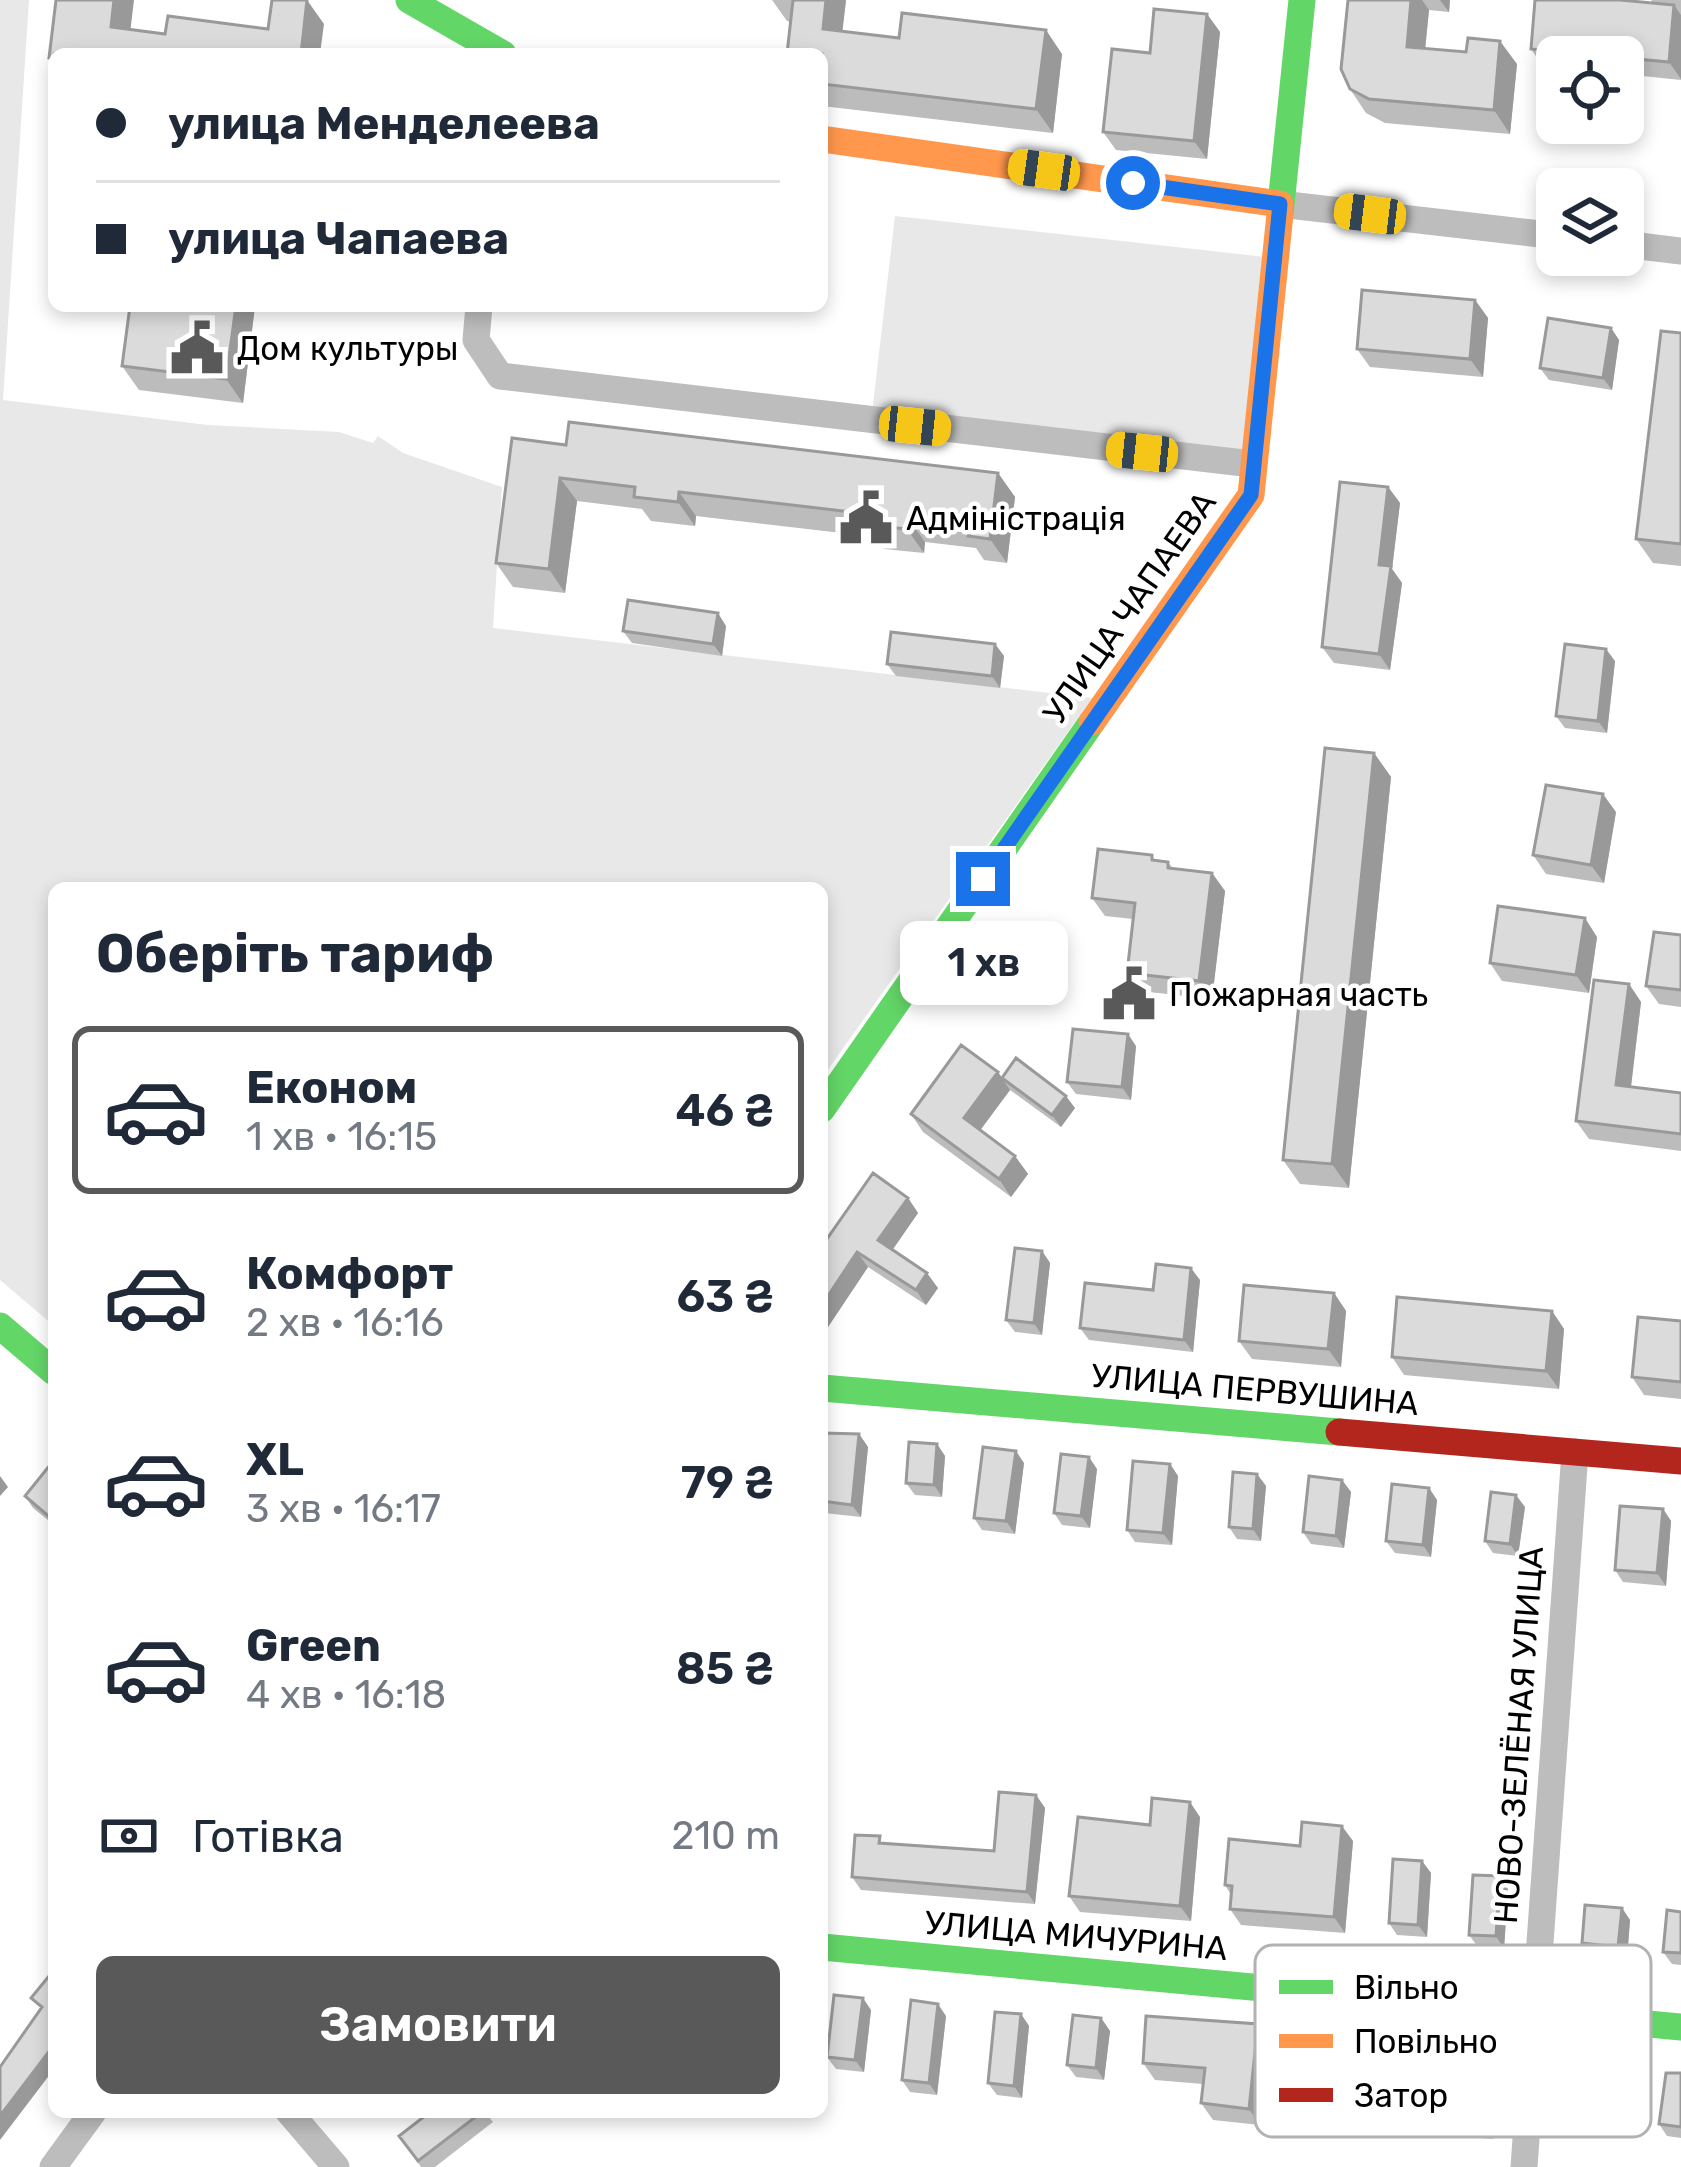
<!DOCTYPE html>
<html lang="uk">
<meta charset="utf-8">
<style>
:root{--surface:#fff;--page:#f6f6f7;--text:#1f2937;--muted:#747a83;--line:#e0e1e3;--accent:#595959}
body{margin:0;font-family:Rubik,sans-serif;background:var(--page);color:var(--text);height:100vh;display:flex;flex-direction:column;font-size:45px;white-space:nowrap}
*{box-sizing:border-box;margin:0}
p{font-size:39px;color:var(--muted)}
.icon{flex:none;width:66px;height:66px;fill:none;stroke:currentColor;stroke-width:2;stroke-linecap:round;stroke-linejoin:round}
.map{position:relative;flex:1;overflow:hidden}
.details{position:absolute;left:48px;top:882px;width:780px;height:1236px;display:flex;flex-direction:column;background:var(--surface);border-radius:18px;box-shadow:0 6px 18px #0003}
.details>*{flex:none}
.top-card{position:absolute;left:48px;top:48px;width:780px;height:264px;border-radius:18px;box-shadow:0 6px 18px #0003;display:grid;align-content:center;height:264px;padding:0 48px;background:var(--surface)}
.controls{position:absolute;left:1536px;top:36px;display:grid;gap:24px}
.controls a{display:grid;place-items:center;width:108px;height:108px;border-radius:18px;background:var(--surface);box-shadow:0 6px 18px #0003;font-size:60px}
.end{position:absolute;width:54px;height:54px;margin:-27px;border:15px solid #1a73e8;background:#fff;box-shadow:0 0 0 6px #fff}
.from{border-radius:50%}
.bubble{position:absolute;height:84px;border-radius:18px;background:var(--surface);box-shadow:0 6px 18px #0003;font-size:39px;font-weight:600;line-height:84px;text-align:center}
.car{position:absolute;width:36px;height:72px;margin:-36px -18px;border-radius:15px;box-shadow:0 0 9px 3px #0007;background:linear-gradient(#f5c518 24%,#345 0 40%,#f5c518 0 76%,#345 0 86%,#f5c518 0)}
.top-card b{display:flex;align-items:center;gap:42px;height:114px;font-size:45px}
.top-card b+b{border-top:3px solid var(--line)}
.top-card i{width:30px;height:30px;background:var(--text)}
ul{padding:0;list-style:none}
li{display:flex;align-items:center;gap:36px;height:168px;margin:0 24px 18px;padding:0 24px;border:6px solid transparent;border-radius:18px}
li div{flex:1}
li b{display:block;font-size:45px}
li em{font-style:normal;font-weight:600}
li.current{border-color:var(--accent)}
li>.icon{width:108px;height:108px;stroke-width:1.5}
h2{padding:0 48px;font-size:54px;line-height:144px}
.pay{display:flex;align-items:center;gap:30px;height:132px;padding:0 48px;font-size:45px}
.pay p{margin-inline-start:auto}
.primary-button{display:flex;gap:24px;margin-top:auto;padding:24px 48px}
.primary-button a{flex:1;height:138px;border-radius:18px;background:var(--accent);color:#fff;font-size:48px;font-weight:600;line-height:138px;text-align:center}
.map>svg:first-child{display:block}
</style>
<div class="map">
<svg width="1681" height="2167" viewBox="0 0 1681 2167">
<rect width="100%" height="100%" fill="#fff"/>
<path fill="#e8e8e8" d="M0,0H29L3,400L208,425L339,432L373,443L378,436L403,453L502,487L493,628L1092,698L822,1078V888H54V1326L0,1280Z
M895,216L1275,258L1252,464L871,422Z"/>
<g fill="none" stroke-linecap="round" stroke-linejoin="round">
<path stroke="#bdbdbd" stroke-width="27" d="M1665,0L1681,6
M1280,204L1557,236
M1623,244L1681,251
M479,306L476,340L500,376L1252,464
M289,2112L336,2167
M53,2167L93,2112
M1524,2167L1575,1452"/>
<path stroke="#63d668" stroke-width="27" d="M409,0L503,54
M1280,214L1302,0
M822,1109L1092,722
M0,1326L54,1372
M822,1388L1339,1432
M822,1947L1681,2027"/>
<path stroke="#ff974d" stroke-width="27" d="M822,139L1280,204
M1092,722L1251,495L1280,214"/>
<path stroke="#b3261e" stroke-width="27" d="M1339,1432L1681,1461"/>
</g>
<path fill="#bcbcbc" d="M772,0H846L842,31L1062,54L1053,133L822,106V54L791,22L787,21Z
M1348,0H1450L1449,12L1429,10L1425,48L1517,64L1510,134L1385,123L1366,113L1350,89Z
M1207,14L1220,32L1207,159L1116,150L1103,132L1150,53Z
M1681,15V80L1623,74V57H1557V69L1544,68L1531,49Z
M1475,300L1488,318L1483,377L1370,367L1357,349Z
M130,306H255L243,403L139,390L122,366Z
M1611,328L1619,340L1612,390L1549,380L1540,368Z
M1681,333V566L1653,563L1636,539Z
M566,445L998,473L1015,497L1007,563L984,560L976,548L925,542L924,553L884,549L876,537L696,516L695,526L651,521L642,509L577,501L565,593L513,587L496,563Z
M1388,487L1400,503L1392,569L1402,583L1390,670L1334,663L1322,647Z
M726,626L722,656L632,643L623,631Z
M995,644L1004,656L1000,688L896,676L887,664Z
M1615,661L1607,733L1565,728L1556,716Z
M1374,753L1391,777L1349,1188L1300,1184L1283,1160Z
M1616,812L1604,883L1546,874L1533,855Z
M1156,860L1168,862L1173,869L1212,873L1225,891L1212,999L1140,991L1127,973L1133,919L1105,916L1092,898Z
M1681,935V1007L1659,1004L1646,986Z
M1597,937L1589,993L1502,981L1490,963Z
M1629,984L1641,1002L1631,1087L1681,1093V1151L1589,1139L1576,1121Z
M1136,1046L1131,1100L1076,1094L1067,1082Z
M998,1072L1002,1078L1075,1108L1061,1127L1010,1090L980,1130L1015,1156L1028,1174L1011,1197L923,1132L911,1114Z
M908,1198L918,1213L892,1250L938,1288L926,1305L868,1267L826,1330L822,1327V1246Z
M1042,1251L1050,1263L1042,1335L1015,1332L1006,1320Z
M1200,1280L1193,1352L1089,1340L1080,1328L1153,1290Z
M1334,1293L1346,1311L1341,1367L1252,1359L1239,1341Z
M1552,1311L1564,1329L1559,1389L1404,1375L1392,1357Z
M1681,1321V1399L1644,1395L1632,1377Z
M822,1433L859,1434L868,1447L861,1517L824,1513L822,1510Z
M937,1444L945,1456L942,1497L915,1495L906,1483Z
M54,1460V1525L33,1508L25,1496Z
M1024,1463L1015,1534L982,1530L974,1518Z
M1170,1464L1178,1476L1172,1545L1135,1542L1127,1530Z
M1097,1469L1090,1528L1062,1525L1054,1513Z
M1257,1474L1266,1486L1261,1541L1237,1539L1229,1527Z
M1342,1480L1351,1492L1344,1548L1311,1544L1303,1532Z
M1429,1488L1437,1500L1431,1557L1395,1553L1386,1541Z
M1525,1507L1518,1556L1493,1553L1485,1541Z
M1663,1509L1671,1521L1666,1586L1623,1582L1615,1570Z
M1036,1795L1045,1808L1035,1904L861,1890L852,1877L885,1844L994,1851Z
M1200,1817L1191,1921L1080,1912L1069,1896L1150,1825Z
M1353,1841L1345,1933L1241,1925L1230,1909L1231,1895L1225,1885L1300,1846Z
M1422,1861L1431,1873L1427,1937L1397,1935L1389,1923Z
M1508,1889L1504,1949L1478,1947L1469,1935Z
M1622,1908L1630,1920L1627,1959L1590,1956L1582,1943Z
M1681,1912V1965L1672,1964L1663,1952Z
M871,2010L864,2072L836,2069L827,2057Z
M1021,2014L1029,2026L1022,2098L997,2095L988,2083Z
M946,2016L937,2095L910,2092L902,2080Z
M1101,2018L1110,2031L1104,2080L1076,2077L1067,2065Z
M1258,2024L1270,2041L1260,2125L1213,2120L1201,2103L1203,2084L1155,2080L1143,2063Z
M1338,2036L1346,2048L1343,2075L1385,2078L1499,2065L1493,2139L1464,2137L1457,2127L1420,2124V2131L1398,2129V2136L1350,2133L1339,2118V2115L1318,2112L1307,2097L1310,2074L1306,2069Z
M1681,2073V2138L1667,2136L1659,2124Z
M1623,2078L1621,2116L1595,2114L1587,2102Z
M430,2112H485L493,2122L435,2167H421L399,2136Z"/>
<path fill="#999" d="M114,0H134L128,50L111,27Z
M307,0L324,24L320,54H301Z
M826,0H846L840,53L823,29Z
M1411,0H1422L1429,10L1423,71L1407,47Z
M1440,0H1450L1449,12Z
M1674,5L1681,15V79L1669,62Z
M1207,14L1220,32L1207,159L1194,141Z
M1046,30L1062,54L1053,133L1036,109Z
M1500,41L1517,64L1510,134L1494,110Z
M1475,300L1488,318L1483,377L1470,359Z
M236,306H255L243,403L226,379Z
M1611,328L1619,340L1612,390L1603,378Z
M998,473L1015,497L1007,563L990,539Z
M560,478L577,501L565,593L549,569Z
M1388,487L1400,503L1392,569L1402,583L1390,670L1379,654V565Z
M679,492L696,516L695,526L678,502Z
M908,518L925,542L924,553L907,529Z
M718,613L726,626L722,656L713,644Z
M995,644L1004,656L1000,688L992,676Z
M1606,649L1615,661L1607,733L1598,721Z
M1374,753L1391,777L1349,1188L1332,1164Z
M1603,794L1616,812L1604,883L1591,865Z
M1212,873L1225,891L1212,999L1199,981Z
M1585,918L1597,937L1589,993L1576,975Z
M1629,984L1641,1002L1629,1103L1616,1085Z
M1128,1034L1136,1046L1131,1100L1122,1087Z
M998,1072L1010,1090L976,1136L964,1118Z
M1066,1096L1075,1108L1061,1127L1052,1115Z
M1015,1156L1028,1174L1011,1197L999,1179Z
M908,1198L918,1213L889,1255L878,1240Z
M1042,1251L1050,1263L1042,1335L1034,1323Z
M857,1252L868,1267L826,1330L822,1324V1305Z
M1191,1268L1200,1280L1193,1352L1184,1340Z
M927,1273L938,1288L926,1305L916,1290Z
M1334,1293L1346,1311L1341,1367L1328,1349Z
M1552,1311L1564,1329L1559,1389L1546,1371Z
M859,1434L868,1447L861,1517L852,1505Z
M937,1444L945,1456L942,1497L934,1485Z
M1016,1451L1024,1463L1015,1534L1006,1521Z
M1089,1457L1097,1469L1090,1528L1081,1516Z
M1170,1464L1178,1476L1172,1545L1163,1533Z
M1257,1474L1266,1486L1261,1541L1253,1529Z
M0,1476L8,1487L0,1496Z
M1342,1480L1351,1492L1344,1548L1336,1536Z
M1429,1488L1437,1500L1431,1557L1423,1545Z
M1516,1495L1525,1507L1518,1556L1510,1544Z
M1663,1509L1671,1521L1666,1586L1657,1573Z
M1036,1795L1045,1808L1035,1904L1027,1892Z
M1190,1802L1200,1817L1191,1921L1180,1906Z
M1342,1826L1353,1841L1345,1933L1334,1917Z
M1422,1861L1431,1873L1427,1937L1418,1925Z
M1500,1876L1508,1889L1504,1949L1496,1936Z
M1622,1908L1630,1920L1627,1959L1618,1947Z
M863,1998L871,2010L864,2072L855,2060Z
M938,2004L946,2016L937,2095L929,2083Z
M1021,2014L1029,2026L1022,2098L1014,2086Z
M1101,2018L1110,2031L1104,2080L1096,2068Z
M1258,2024L1270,2041L1260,2125L1249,2109Z
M1338,2036L1346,2048L1342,2086L1333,2074Z
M54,2045V2069L0,2140V2116Z
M1489,2050L1499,2065L1493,2139L1482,2124Z
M1614,2066L1623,2078L1621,2116L1612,2104Z
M1410,2109L1420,2124V2131L1409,2116Z
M1388,2114L1398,2129V2136L1387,2122Z"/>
<path fill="#dbdbdb" stroke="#999" stroke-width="3" d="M56,0H114L111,27L165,34L168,16L268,29L272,0H307L301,54H54V59L49,58Z
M793,0H826L823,29L899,38L902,13L1046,30L1036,109L822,84V54H787Z
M1348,0H1411L1407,47L1466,52L1468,38L1500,41L1494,110L1369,99L1350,89L1341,69Z
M1535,0H1620L1674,5L1669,62L1531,49Z
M1154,9L1207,14L1194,141L1103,132L1112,49L1150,53Z
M1362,290L1475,300L1470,359L1357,349Z
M130,306H236L226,379L122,366Z
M1548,318L1611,328L1603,378L1540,368Z
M1661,331L1681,333V544L1636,539Z
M569,422L998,473L990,539L968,536L969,526L908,518L907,529L868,525L869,514L679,492L678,502L634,497L635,487L560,478L549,569L496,563L512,438L566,445Z
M1340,482L1388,487L1379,565L1391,566L1379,654L1322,647Z
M628,600L718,613L713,644L623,631Z
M891,632L995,644L992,676L887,664Z
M1565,644L1606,649L1598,721L1556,716Z
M1325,748L1374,753L1332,1164L1283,1160Z
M1546,785L1603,794L1591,865L1533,855Z
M1098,849L1152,855V860L1168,862V868L1212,873L1199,981L1127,973L1135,903L1092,898Z
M1498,906L1585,918L1576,975L1490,963Z
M1654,932L1681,935V990L1646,986Z
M1594,980L1629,984L1616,1085L1681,1093V1134L1576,1121Z
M1073,1029L1128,1034L1122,1087L1067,1082Z
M961,1045L998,1072L964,1118L1015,1156L999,1179L911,1114Z
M1016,1058L1066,1096L1052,1115L1002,1078Z
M873,1173L908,1198L878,1240L927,1273L916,1290L857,1252L822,1305V1246Z
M1015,1248L1042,1251L1034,1323L1006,1320Z
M1156,1264L1191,1268L1184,1340L1080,1328L1085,1283L1153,1290Z
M1244,1285L1334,1293L1328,1349L1239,1341Z
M1397,1297L1552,1311L1546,1371L1392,1357Z
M1638,1317L1681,1321V1382L1632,1377Z
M822,1433L859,1434L852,1505L822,1501Z
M909,1442L937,1444L934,1485L906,1483Z
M983,1447L1016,1451L1006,1521L974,1518Z
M1061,1454L1089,1457L1081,1516L1054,1513Z
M54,1460V1519L53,1520L25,1496Z
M1133,1461L1170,1464L1163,1533L1127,1530Z
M1233,1472L1257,1474L1253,1529L1229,1527Z
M1309,1476L1342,1480L1336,1536L1303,1532Z
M1392,1484L1429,1488L1423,1545L1386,1541Z
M1491,1492L1516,1495L1510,1544L1485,1541Z
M1620,1506L1663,1509L1657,1573L1615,1570Z
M999,1792L1036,1795L1027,1892L852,1877L855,1835L880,1836L879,1843L994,1851Z
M1152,1798L1190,1802L1180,1906L1069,1896L1078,1817L1150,1825Z
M1302,1822L1342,1826L1334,1917L1230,1909L1232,1886L1225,1885L1229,1839L1300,1846Z
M1393,1859L1422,1861L1418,1925L1389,1923Z
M1473,1875L1500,1876L1496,1936L1469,1935Z
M1585,1905L1622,1908L1618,1947L1582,1943Z
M1667,1910L1681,1912V1953L1663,1952Z
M54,1970V2045L0,2116V2067L42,2007L31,1998Z
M834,1995L863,1998L855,2060L827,2057Z
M911,2000L938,2004L929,2083L902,2080Z
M995,2012L1021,2014L1014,2086L988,2083Z
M1073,2015L1101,2018L1096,2068L1067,2065Z
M1146,2016L1258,2024L1249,2109L1201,2103L1205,2068L1143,2063Z
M1666,2073H1681V2127L1659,2124Z
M430,2112H482L418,2161L399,2136Z"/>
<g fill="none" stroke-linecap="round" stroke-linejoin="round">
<path stroke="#1a73e8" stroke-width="15" d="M983,879L1251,495L1280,204L1133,183"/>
</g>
<defs>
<symbol id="civic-bare" viewBox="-9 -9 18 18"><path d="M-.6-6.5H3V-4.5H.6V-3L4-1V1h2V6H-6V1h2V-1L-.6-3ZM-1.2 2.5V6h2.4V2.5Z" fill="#595959" stroke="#fff" stroke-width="2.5" paint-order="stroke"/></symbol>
</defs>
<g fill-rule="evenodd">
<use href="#civic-bare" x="159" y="310" width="76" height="76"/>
<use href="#civic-bare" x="828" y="480" width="76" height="76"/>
<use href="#civic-bare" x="1091" y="956" width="76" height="76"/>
</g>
<g text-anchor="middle" stroke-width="9" stroke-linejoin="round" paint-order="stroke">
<g font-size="33" fill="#000" stroke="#fff" text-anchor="start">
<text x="237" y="360">Дом культуры</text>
<text x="906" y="530">Адміністрація</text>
<text x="1169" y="1006">Пожарная часть</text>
</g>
<g font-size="33" fill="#000" stroke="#fff">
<text transform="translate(1129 607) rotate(-55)" y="12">УЛИЦА ЧАПАЕВА</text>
<text transform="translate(1255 1389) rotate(5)" y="12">УЛИЦА ПЕРВУШИНА</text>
<text transform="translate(1518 1735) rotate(-86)" y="12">НОВО-ЗЕЛЁНАЯ УЛИЦА</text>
<text transform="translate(1076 1935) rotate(5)" y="12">УЛИЦА МИЧУРИНА</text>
</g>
</g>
<rect x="1255" y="1945" width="396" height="192" rx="18" fill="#fff" stroke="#b2b2b2" stroke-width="3"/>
<rect x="1279" y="1980" width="54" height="14" fill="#63d668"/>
<rect x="1279" y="2034" width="54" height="14" fill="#ff974d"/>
<rect x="1279" y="2088" width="54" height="14" fill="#b3261e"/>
<g font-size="33" fill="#000">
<text x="1354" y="1999">Вільно</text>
<text x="1354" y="2053">Повільно</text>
<text x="1354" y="2107">Затор</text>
</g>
</svg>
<div class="controls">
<a><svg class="icon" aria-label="locate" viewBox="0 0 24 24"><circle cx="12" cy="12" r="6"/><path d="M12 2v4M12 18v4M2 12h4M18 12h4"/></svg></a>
<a><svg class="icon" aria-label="layers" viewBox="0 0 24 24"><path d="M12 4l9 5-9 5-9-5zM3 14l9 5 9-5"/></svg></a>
</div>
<i class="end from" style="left:1133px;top:183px"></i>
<i class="end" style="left:983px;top:879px"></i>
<div class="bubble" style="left:900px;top:921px;width:168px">1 хв</div>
<i class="car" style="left:1044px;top:170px;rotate:278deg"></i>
<i class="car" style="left:1370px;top:214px;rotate:277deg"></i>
<i class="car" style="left:915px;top:426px;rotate:96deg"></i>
<i class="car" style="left:1142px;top:452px;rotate:276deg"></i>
<div class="top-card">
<b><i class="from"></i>улица Менделеева</b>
<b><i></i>улица Чапаева</b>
</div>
<section class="details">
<h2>Оберіть тариф</h2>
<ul>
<li class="current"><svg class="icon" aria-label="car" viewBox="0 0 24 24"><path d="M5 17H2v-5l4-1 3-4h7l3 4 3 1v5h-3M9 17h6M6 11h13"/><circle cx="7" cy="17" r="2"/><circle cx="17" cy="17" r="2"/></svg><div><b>Економ</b><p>1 хв · 16:15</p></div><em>46 ₴</em></li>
<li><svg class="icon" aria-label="car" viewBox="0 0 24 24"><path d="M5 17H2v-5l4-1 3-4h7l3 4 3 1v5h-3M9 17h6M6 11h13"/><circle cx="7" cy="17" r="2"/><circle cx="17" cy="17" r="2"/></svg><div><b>Комфорт</b><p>2 хв · 16:16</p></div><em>63 ₴</em></li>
<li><svg class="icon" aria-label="car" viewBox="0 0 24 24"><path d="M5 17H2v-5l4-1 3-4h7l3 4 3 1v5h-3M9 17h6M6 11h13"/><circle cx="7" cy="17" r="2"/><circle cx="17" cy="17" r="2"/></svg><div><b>XL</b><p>3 хв · 16:17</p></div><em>79 ₴</em></li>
<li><svg class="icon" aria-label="car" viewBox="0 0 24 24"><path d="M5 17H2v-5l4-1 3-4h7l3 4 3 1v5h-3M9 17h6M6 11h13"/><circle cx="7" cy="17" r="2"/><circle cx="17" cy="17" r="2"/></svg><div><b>Green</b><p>4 хв · 16:18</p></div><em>85 ₴</em></li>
</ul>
<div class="pay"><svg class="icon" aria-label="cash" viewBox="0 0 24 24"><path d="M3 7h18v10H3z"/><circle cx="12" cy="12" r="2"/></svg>Готівка<p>210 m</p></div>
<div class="primary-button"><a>Замовити</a></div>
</section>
</div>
